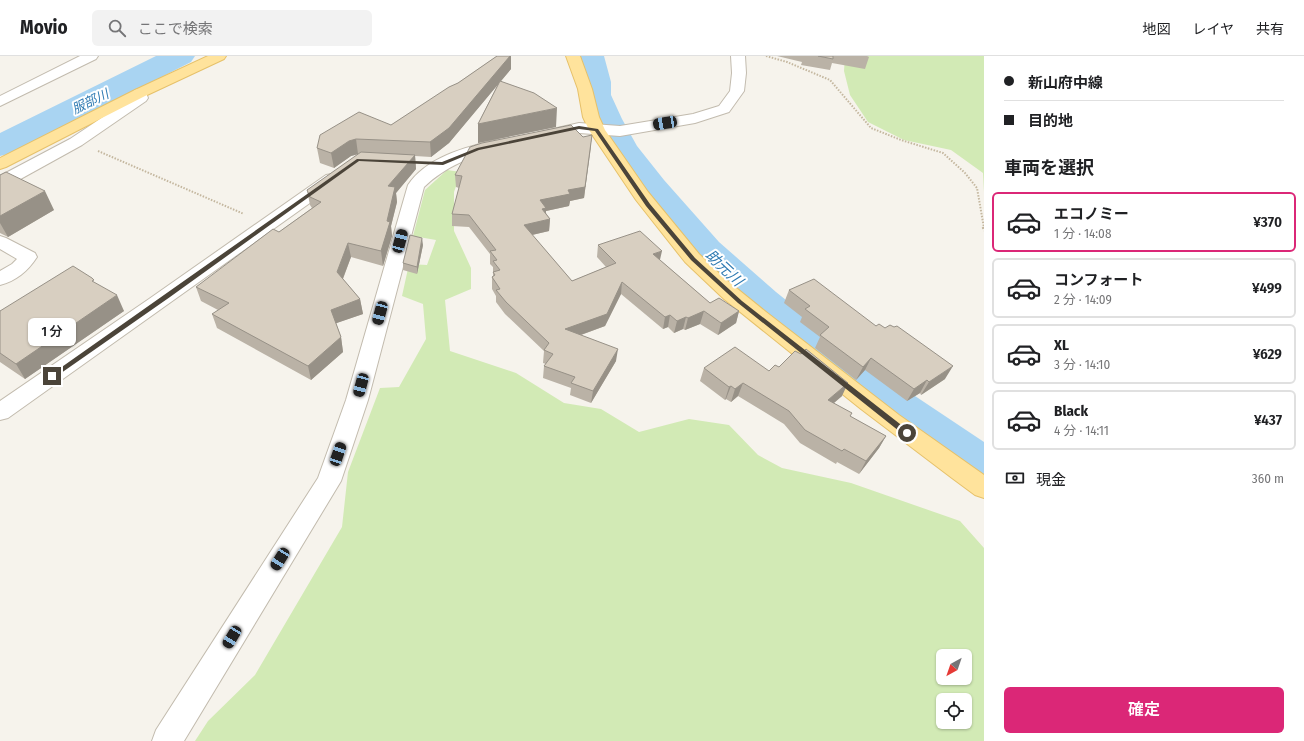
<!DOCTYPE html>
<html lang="ja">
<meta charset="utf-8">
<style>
:root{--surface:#fff;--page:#f2f2f2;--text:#202124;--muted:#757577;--line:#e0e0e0;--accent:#db2777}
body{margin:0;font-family:"Fira Sans Condensed","Noto Sans JP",sans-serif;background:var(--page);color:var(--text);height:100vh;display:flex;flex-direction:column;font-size:15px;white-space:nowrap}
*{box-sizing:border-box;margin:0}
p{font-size:13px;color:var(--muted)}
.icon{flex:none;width:22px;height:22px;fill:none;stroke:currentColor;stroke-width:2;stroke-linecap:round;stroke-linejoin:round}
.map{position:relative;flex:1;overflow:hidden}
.drawer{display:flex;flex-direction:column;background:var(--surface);width:320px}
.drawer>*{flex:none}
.top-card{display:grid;align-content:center;height:88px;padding:0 20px;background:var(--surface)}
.needle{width:26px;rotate:220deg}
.tools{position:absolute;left:936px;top:593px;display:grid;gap:8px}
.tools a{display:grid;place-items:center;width:36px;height:36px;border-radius:6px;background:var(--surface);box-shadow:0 1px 3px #0004;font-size:20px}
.end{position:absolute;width:18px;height:18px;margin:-9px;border:5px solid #4b4439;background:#fff;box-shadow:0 0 0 2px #fff}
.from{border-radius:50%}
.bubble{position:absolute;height:28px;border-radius:6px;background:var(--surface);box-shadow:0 1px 3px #0004;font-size:13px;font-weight:600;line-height:28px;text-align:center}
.car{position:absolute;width:12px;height:24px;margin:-12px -6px;border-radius:5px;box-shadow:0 0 3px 1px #0007;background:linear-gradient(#222 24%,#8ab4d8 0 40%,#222 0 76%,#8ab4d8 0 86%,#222 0)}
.top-card b{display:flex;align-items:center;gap:14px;height:38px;font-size:15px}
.top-card b+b{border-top:1px solid var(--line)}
.top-card i{width:10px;height:10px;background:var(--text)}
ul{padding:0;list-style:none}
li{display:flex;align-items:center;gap:12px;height:60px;margin:0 8px 6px;padding:0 12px;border:2px solid var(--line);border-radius:6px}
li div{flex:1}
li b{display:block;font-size:15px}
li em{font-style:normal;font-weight:600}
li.active{border-color:var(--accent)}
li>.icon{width:36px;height:36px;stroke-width:1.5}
h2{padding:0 20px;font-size:18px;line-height:48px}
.pay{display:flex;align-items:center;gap:10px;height:44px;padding:0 20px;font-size:15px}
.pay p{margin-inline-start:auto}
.cta{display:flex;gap:8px;margin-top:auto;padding:8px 20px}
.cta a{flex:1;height:46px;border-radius:6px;background:var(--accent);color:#fff;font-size:16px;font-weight:600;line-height:46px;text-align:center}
header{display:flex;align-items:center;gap:24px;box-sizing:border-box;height:56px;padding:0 20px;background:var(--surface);border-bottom:1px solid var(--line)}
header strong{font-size:19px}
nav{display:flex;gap:22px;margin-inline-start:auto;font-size:14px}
.search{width:280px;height:36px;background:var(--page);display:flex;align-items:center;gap:10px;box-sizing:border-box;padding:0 14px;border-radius:6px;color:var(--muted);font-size:15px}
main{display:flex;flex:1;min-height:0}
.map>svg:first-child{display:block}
</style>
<header>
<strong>Movio</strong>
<div class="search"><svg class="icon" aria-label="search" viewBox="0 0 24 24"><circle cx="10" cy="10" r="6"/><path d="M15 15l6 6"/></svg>ここで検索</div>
<nav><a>地図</a><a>レイヤ</a><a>共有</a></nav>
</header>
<main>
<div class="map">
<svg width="984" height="685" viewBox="0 0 984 685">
<rect width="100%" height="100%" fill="#f6f3ec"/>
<path fill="#d2eab5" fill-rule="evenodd" d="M845,0H984V136L983,117L951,94L904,84L868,66L850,39L844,15Z
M447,114L461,116L454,136V175L471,212V233L445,244L450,295L516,317L564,347L601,353L639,376L689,363L729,369L758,399L782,412L851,427L960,465L984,492V685H195L208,665L255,619L342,471L348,416L380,332L399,331L426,283L423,248L402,240L409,208L427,209L436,184L413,180L425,134ZM943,600H965V622H943ZM943,644H965V666H943Z"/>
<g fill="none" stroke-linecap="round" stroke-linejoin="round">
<path fill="#a9d4f2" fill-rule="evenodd" d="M156,0H195L191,6L12,97L0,100V77Z
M574,0H604L611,26V39L622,63L637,90L664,124L719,186L776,236L842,289L897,328L984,386V434L966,428L863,354L810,311L746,256L691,204L638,140L604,93L588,63L579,39V26Z"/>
<defs>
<path id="minor" d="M80,0H98L96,3L0,50V40Z
M731,0H745L746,17L744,35L729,56L695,67L620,80L579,77L546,84L540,82L538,79L540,76L579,67L620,70L693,58L719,50L730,35L732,17Z
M140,33L145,34L148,42L146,45L82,89L6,131L0,132V120L70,83L133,41V37L135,34Z
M495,84L501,86L503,89L501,92C472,100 446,110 424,131L368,344L341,425L184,685H152L156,674L318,422L346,344L408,129C427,101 464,92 495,84Z
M332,118L338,119L340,123L338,127L8,362L0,364V345L149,243L326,119Z
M0,180L6,182L35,197L37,201C28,215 16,225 0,229V215L12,208L17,203L0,193Z"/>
<path id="major" d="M208,0H226L224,3L145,40L6,111L0,113V102L135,34Z
M566,0H580L592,33L599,61L605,74L648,136L699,198L724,222L766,256L899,359L984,419V442L975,439L952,422L861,353L724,243L685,206L636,144L589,74L583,61L578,33Z"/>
</defs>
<use href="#minor" stroke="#c2bbae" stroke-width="2"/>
<use href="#major" stroke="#e6c16a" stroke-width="2"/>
<path stroke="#c4b79f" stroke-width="2" stroke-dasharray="1.5 1.5" stroke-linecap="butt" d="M766,0L787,6L830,24L871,72L901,84L943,97L965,117L977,132L984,172
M98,95L244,158"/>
<path stroke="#c4b79f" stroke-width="2.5" stroke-dasharray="2 2" stroke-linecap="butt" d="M983,171L984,175"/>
<use href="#minor" fill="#fff" fill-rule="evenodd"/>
<use href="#major" fill="#ffe39c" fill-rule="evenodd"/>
</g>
<path fill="#bab2a6" d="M497,0H511V13L501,25L556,71L478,87V68L498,28L449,87L431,101L415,100L416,113L396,137L397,146L391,170L392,180L383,210L351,201L343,223L360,243L363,258L336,267L341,281L343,296L311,324L217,272L212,258L218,254L201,245L196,231L279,176L312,152L310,149L307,134L359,98L351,100L334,112L320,107L317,92L391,69L458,27Z
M777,0H867L869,1L865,13L832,7L830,14L801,9L802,6Z
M591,91L584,142L570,145L569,150L546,155V157L550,163L549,175L532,179L572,225L606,211L597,201L598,189L660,204L710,247L739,255L736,267L718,279L700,268L685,274L683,273L674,277L668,271L663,273L621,238L605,270L581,279L616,305L591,347L570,339L571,332L543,322L544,310L546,308L543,307L544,295L505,258L496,246V240L492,233V221L493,220V211L490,208V198L469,171L452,170V158L459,132L456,131L455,119Z
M0,119L54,154L8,181L0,177Z
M423,189L417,218L403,214V207Z
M96,228L124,255L25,323L0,306V255Z
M789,234L945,323L921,339L920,337L907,345L865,314L856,324L815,292L820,281L800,266L802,261L784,247Z
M704,312L769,315L842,340L834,347L851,361L886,380L879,392L859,418L837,406L836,408L800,387L784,368L738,340L731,346L726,343L725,344L700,325Z"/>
<path fill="#979187" d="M510,0H511V13L449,87L431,101L430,86Z
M557,52L556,71L478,87V68Z
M592,79L584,142L570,145L569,150L546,155L545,164L540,144Z
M356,83L358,98L351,100L334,112L331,97L349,85Z
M415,99L416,113L396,137L397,146L391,170L392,180L383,210L381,195L387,165L388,130Z
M45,135L54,154L8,181L0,167V160Z
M550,163L549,175L523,181L524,169Z
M422,182L423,189L417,218V211Z
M348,187L351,201L340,230L337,216Z
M662,195L659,208L653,198Z
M622,226L621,238L605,270L564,285L565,273Z
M117,239L124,255L25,323L16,308Z
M360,243L363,258L334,268L331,254Z
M704,255L700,268L685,274L688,262Z
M739,255L736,267L718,279L721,267Z
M670,259L668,271L663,273L665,261Z
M686,261L683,273L674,277L677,265Z
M341,281L343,296L311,324L308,310Z
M618,293L616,305L591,347L593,335Z
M871,302L865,314L856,324L863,311Z
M953,310L945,323L921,339L929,326Z
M927,324L920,337L907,345L914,333Z
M743,327L738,340L731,346L735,333Z
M848,327L842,340L822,357L828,344Z
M731,330L726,343L725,344L729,331Z
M886,380L879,392L859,418L866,405Z"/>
<path fill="#d8cfc1" stroke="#979187" d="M497,0H510L449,72L430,86L356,83L349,85L331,97L317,92L320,79L359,56L391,69L449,31L458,27Z
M818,0H833V3Z
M500,25L534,37L557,52L478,68Z
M571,69L583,81L592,79L585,131L568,134L570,138L540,144L546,152L542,153L550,163L524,169L572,225L616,207L598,189L640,175L662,195L653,198L710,247L719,242L739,255L721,267L704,255L688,262L686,261L677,265L670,259L665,261L622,226L607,258L565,273L618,293L593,335L571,327L575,321L544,310L553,298L544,294L549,287L506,246L496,234L500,233L492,221L495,219L493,216L500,214L493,205L497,204L490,195L496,194L469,159L452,158L462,120L455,119L470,91L482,87Z
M361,96L415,99L388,130L395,131L387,165L390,166L381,195L348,187L337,216L360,243L331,254L341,281L308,310L212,258L229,247L196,231L273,173L279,176L321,146L310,141L307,134Z
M6,116L45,135L0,160V119Z
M410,179L422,182L417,211L403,207Z
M73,210L92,222L94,224L92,225L117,239L16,308L0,297V255Z
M814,223L876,270L879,268L885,272L890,269L894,271L897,270L953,310L929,326L927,324L914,333L871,302L863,311L820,279L829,271L805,253L810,250L789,234Z
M735,291L769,315L775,309L779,311L795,295L801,298L806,293L848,327L828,344L852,357L850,360L886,380L866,405L844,393L842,395L805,374L789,355L743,327L735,333L731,330L729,331L704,312Z"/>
<path fill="#4b4439" d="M579,70L598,73L650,148L695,202L742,245L909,375V379H904L738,247L691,204L646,150L595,75L579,73L479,94L443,109L359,105L170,241L54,322H52L49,320L357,103L442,106L477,92Z"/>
<g text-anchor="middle" stroke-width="4" stroke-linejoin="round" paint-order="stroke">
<g font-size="13" font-style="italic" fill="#2e7ab2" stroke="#fff">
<text transform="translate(90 45) rotate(-26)" y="5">服部川</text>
</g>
<g font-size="15" font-style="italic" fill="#2e7ab2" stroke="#fff">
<text transform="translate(724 212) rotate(43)" y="5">助元川</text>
</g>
</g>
</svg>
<div class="tools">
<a><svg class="needle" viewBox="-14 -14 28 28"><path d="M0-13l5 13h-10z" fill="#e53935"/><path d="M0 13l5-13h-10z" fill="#757577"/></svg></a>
<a><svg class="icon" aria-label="locate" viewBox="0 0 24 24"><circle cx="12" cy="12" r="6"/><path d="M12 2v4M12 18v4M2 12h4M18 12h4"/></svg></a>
</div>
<i class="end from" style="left:907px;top:377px"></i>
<i class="end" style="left:52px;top:320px"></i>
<div class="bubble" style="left:28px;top:262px;width:48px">1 分</div>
<i class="car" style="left:665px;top:67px;rotate:260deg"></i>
<i class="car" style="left:400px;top:185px;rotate:15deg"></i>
<i class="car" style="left:380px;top:257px;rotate:195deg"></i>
<i class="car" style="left:361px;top:329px;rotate:195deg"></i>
<i class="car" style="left:338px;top:398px;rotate:19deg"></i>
<i class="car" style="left:280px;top:503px;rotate:212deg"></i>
<i class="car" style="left:232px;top:581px;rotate:211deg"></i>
</div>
<section class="drawer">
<div class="top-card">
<b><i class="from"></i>新山府中線</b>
<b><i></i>目的地</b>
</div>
<h2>車両を選択</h2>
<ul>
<li class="active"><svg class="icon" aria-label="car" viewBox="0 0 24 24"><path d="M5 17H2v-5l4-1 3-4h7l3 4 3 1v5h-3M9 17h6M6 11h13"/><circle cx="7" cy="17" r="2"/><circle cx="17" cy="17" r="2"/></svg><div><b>エコノミー</b><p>1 分 · 14:08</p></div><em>¥370</em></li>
<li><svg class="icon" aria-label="car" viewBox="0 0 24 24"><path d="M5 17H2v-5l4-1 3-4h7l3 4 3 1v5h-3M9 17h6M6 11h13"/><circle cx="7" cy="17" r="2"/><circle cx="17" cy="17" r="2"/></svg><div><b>コンフォート</b><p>2 分 · 14:09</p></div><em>¥499</em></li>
<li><svg class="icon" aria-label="car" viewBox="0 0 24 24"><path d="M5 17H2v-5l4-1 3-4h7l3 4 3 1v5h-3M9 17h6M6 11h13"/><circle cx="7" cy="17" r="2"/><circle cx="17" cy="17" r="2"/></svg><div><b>XL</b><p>3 分 · 14:10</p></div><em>¥629</em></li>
<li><svg class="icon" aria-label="car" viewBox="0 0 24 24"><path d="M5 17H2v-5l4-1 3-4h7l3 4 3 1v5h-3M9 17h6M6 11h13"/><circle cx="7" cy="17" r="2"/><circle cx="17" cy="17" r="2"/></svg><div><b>Black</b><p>4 分 · 14:11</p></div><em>¥437</em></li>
</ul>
<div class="pay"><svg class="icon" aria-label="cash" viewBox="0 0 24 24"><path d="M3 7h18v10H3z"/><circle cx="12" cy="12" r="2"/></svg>現金<p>360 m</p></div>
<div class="cta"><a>確定</a></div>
</section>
</main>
